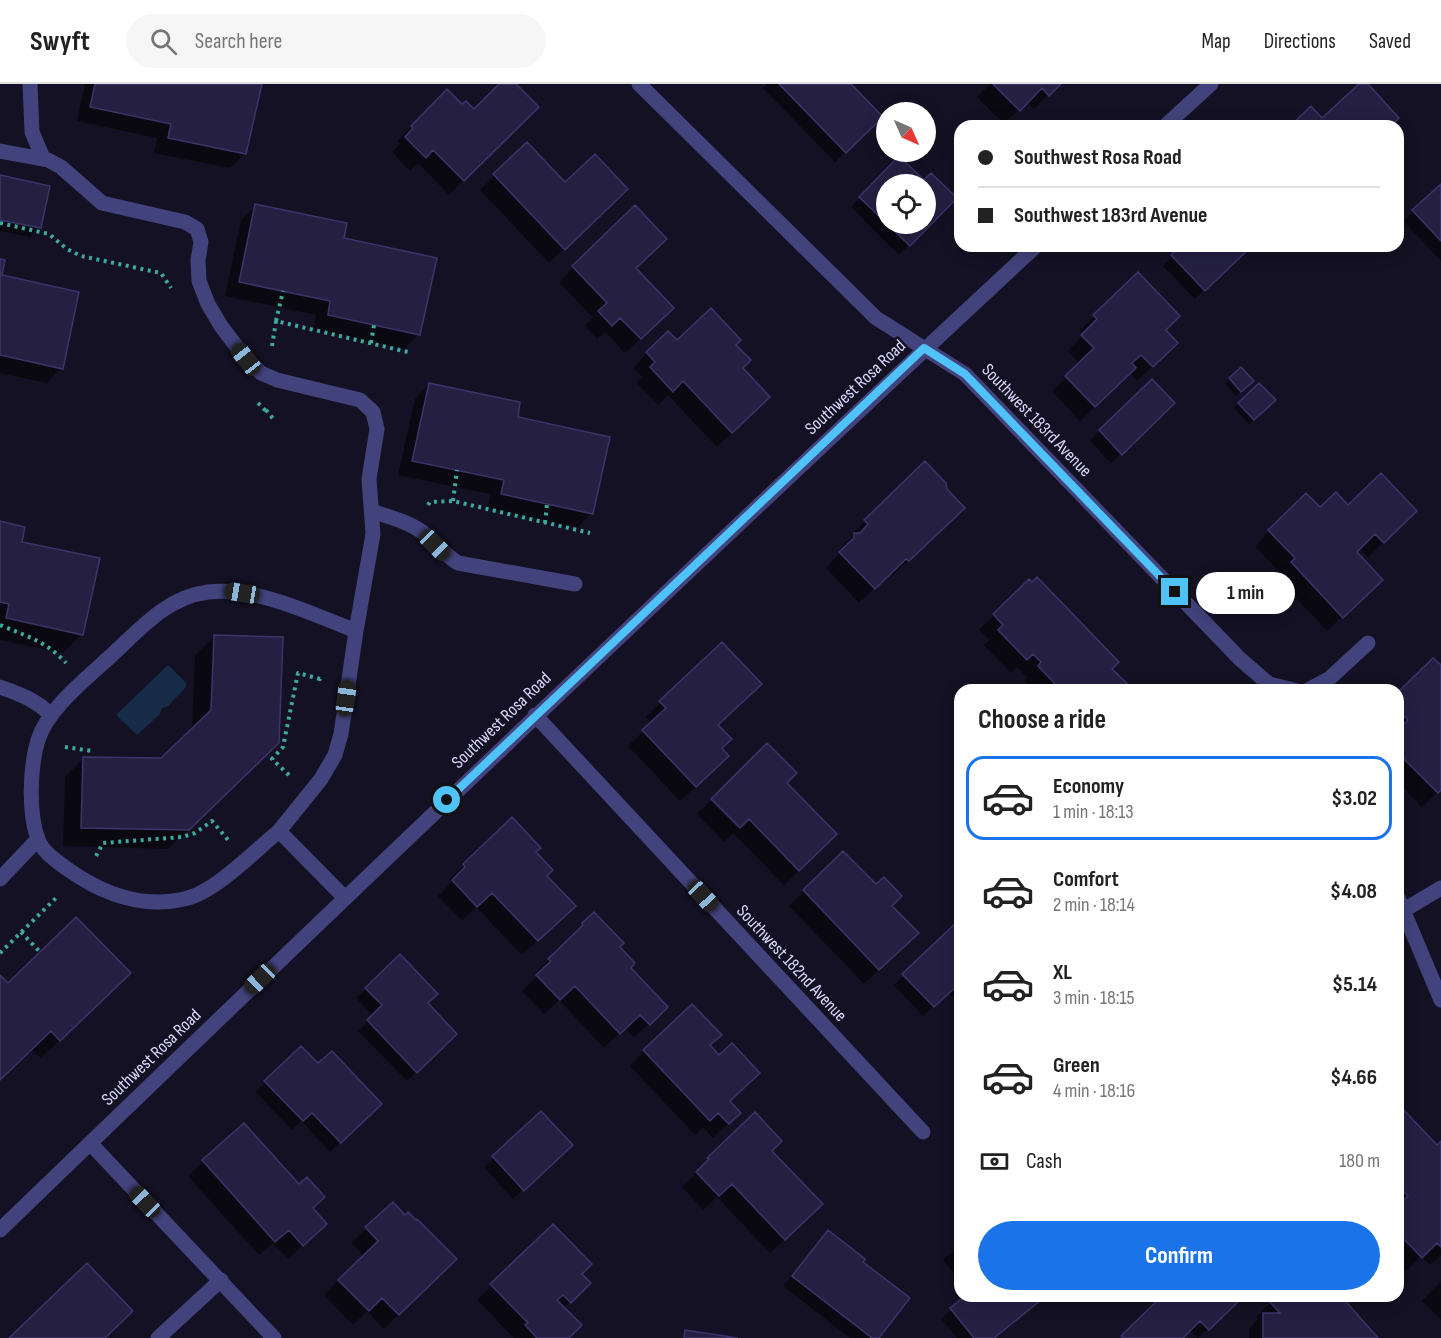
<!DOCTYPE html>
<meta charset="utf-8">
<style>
:root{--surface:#fff;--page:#f6f6f6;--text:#222;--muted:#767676;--line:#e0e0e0;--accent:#1a73e8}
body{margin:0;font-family:"Sofia Sans Condensed",sans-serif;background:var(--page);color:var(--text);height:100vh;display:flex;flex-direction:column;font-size:22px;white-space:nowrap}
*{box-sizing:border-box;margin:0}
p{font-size:20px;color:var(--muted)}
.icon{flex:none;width:33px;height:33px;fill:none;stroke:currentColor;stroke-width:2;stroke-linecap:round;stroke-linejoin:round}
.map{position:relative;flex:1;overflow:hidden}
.details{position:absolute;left:954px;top:600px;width:450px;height:618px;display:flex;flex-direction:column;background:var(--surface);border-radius:18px;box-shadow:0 3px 15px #0003}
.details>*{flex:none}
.banner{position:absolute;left:954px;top:36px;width:450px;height:132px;border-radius:18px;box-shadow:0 3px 15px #0003;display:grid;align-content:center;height:132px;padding:0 24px;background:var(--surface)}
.needle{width:39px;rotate:135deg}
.tools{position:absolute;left:876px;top:18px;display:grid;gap:12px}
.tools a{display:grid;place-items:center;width:60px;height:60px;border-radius:50%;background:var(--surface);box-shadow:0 3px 15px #0003;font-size:30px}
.end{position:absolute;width:27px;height:27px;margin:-14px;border:8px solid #4fc3f7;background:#111;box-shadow:0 0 0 3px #111}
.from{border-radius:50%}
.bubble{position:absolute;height:42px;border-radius:21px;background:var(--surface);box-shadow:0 3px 15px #0003;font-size:20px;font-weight:700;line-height:42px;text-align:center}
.car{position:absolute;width:18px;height:36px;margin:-18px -9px;border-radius:8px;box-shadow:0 0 4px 2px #0007;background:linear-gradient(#222 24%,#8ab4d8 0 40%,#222 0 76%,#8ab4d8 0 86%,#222 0)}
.banner b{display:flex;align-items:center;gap:21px;height:57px;font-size:22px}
.banner b+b{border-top:2px solid var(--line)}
.banner i{width:15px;height:15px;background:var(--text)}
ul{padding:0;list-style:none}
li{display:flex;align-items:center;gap:18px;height:84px;margin:0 12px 9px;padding:0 12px;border:3px solid transparent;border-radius:18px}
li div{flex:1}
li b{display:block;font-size:22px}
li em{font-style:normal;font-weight:700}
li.active{border-color:var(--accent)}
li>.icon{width:54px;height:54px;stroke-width:1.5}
h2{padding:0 24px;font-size:27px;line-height:72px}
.pay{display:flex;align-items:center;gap:15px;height:66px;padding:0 24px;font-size:22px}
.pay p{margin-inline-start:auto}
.button{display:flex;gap:12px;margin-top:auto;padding:12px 24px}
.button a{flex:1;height:69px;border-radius:36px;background:var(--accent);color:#fff;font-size:24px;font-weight:700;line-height:69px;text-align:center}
header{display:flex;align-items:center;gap:36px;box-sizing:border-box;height:84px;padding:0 30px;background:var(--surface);border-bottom:2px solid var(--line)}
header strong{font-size:28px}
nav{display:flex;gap:33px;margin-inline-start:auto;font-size:21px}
.search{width:420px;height:54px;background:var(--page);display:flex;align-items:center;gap:15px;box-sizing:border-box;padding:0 21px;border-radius:33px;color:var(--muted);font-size:22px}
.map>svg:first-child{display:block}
</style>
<header>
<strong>Swyft</strong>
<div class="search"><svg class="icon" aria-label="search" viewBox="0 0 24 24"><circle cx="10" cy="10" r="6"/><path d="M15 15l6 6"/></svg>Search here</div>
<nav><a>Map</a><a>Directions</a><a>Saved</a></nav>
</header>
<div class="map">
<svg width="1441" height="1254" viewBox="0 0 1441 1254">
<rect width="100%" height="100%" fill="#131123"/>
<path fill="#162c48" d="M168,581L186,599V603L168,622L162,624L160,630L137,651L117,632V630Z"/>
<path fill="#0007" fill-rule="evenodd" d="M85,0H260L245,70L230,84L154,69L157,54L77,37Z
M501,0H514L537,23L449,111L418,79L410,87L392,68L400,60L397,57L447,7L462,22L474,27Z
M767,0H849L881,33L835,78L763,4Z
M990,0H1059L1034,25L1026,18L1004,40L977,13Z
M527,60L565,100L611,120L549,179L480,106Z
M899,74L924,98L955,114L899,171L851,123ZM886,100H926V140H886Z
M0,93L39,144L30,153L0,147Z
M1441,102V177L1403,137Z
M256,122L419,250L404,265L314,246L316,231L225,212L241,136Z
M635,124L634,185L657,239L625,269L605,248L597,255L585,242L593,234L559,198Z
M1183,162H1250L1195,215L1163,182Z
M0,177V192L61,284L47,299L0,289Z
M1138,190L1164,246L1176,259L1137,297L1129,288L1080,337L1052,307L1080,280L1068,267L1083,251L1079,247Z
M677,258L734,261L754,328L717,363L668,311L658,321L636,299L642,293L633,284L647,269Z
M1241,285L1252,297L1236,312L1225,300Z
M1152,297L1173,319L1111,379L1090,357Z
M429,300L592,429L577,444L488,424L490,410L398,391L415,315Z
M1259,301L1274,316L1249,340L1234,324Z
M925,379L945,406L962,424L893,491L891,488L859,519L826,484L840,469V465L852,453L850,452Z
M1348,423L1401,442L1368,473L1360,464L1355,469L1366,510L1327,547L1277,494L1281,490L1255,462L1269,447L1320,426Z
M0,439L21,459L82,550L63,569L0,556Z
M1029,497L1110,585L1132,606H1033L1024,597L1028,594L1017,583L1011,589L984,561L989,556L979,546Z
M214,553L258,678L168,765L63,762L65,693L84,674L161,676L192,646L195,572Z
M722,560L717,642L720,665L713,687L680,717L628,662L652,639L646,633Z
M1441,584V705L1422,723L1398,698V610Z
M767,662L785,699L835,750L784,801L733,749L724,758L697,730Z
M535,769L545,792L559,837L522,871L476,823L462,837L438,812L452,798L449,795L464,781Z
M843,769L891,822L902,863L864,900L789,822Z
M594,830L618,863L629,884L666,923L634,954L625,944L604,964L559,916L544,930L522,907L537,892L535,890Z
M960,837V921L948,909L923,932L894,901Z
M400,873L426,920L455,950L407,997L358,947L373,932L356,914Z
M0,893L8,901L110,908L41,974L31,965L0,994Z
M709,962L729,1018L739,1029L713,1054L703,1043L695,1051L630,982L644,967Z
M301,964L318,982L380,1019L330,1068L301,1037L292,1046L256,1008Z
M1398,1023L1437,1063L1441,1060V1171L1430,1181L1421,1172L1406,1187L1398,1179Z
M541,1029L561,1071L513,1115L484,1083Z
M755,1030L770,1067L806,1135L770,1169L717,1113L703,1126L682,1103L695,1090L694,1089Z
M244,1041L311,1125L310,1155L288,1175L273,1159L259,1171L188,1092Z
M393,1120L454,1175L384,1245L367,1227L353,1241L324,1211L364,1172L351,1159Z
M552,1142L580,1190L589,1199L563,1224L567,1254H514L477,1216Z
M828,1148L861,1178L877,1254H850L783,1202Z
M960,1160V1197L943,1176Z
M1441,1198V1236L1422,1217Z
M967,1212H1044L994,1254H957L941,1235Z
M1164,1212H1229L1226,1228L1198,1254L1189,1246L1181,1254H1121Z
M1277,1212H1339L1376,1254H1249V1245L1258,1235L1256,1233Z"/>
<path fill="#252042" stroke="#3c356b" stroke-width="1.5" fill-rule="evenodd" d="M95,0H262L246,70L168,54L171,40L90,23Z
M499,0H516L539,23L464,97L433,66L426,74L405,53L413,44L411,42L447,5L462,20L466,17L474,25Z
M779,0H851L883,33L846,69Z
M993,0H1061L1049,12L1042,4L1020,27Z
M1359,0H1368L1399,34L1391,42H1290L1311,22L1322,34Z
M527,58L565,98L595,70L628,105L565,166L493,90Z
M899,72L924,96L931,89L957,114L910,162L859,113ZM886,100H926V140H886Z
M0,91L50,102L41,144L0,136Z
M1441,100V157L1412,126Z
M255,120L347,139L344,154L437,174L420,251L328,231L330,217L239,198Z
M635,121L667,155L636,184L674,224L641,255L620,234L612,242L598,227L607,219L572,182Z
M1181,162H1252L1205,207L1171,171Z
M0,175L5,176L2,191L79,208L63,285L0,271Z
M1138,188L1180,232L1166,246L1178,259L1153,283L1141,271L1132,279L1136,284L1095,323L1065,292L1094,264L1081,251L1097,235L1093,231Z
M711,224L741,256L736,261L751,276L743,284L770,313L732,349L683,297L673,308L650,283L655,278L646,268L668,247L677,256Z
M1241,283L1254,297L1241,308L1229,294Z
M1152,295L1175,319L1122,371L1099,346Z
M429,299L520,318L518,333L610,353L593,430L501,410L504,396L412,377Z
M1259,299L1276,316L1254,336L1238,319Z
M925,377L946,399L947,405L965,424L909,477L906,475L875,505L839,468L854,454V449H860L868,440L864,436Z
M1381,389L1417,427L1384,459L1375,450L1357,468L1383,496L1343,534L1291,478L1295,474L1268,446L1306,409L1320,423L1336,408L1348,421Z
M0,437L25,443L22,458L100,474L83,551L6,534L9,520L0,518Z
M1037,493L1119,578L1112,585L1134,606H1061L1038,582L1041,578L1033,570L1027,576L998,546L1003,541L993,530L1029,495L1032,498Z
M214,551L283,553L279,659L189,746L81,744L83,673L161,674L211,626Z
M722,558L762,600L718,641L732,655L722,664L729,672L696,703L642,646L666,624L659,617Z
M1433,574L1441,581V706L1438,709L1398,669V646L1408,636L1398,625V608Z
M767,659L797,689L787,699L837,750L799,787L749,735L740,744L711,715Z
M512,733L541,764L536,768L553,786L547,792L576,822L538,857L492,809L477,823L452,796L465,783L463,780Z
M843,767L876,800L884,793L902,812L892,822L919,849L879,886L803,806Z
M594,828L624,859L620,863L635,879L631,884L668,923L650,941L640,931L620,950L575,902L560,916L536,891L551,877L548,875L583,841L582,839Z
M76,833L131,889L60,957L51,947L0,996V891L8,899Z
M960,835V901L959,900L934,923L902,890Z
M400,870L438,910L428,919L457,950L417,989L367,936L382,921L365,904Z
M692,920L722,951L710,961L719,971L732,959L760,989L730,1017L741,1029L729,1040L718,1029L710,1037L643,966Z
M301,962L318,979L332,967L382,1020L341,1059L312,1029L303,1037L264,997Z
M1398,1020L1437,1061L1441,1057V1163L1437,1159L1422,1174L1398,1149V1121L1408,1112L1398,1101Z
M541,1027L573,1061L524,1107L492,1072Z
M755,1028L782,1057L772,1067L823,1120L785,1156L732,1100L719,1112L696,1088L709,1075L707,1074Z
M244,1039L299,1100L307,1093L325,1113L313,1124L327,1140L303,1162L289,1146L275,1158L202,1076Z
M393,1118L405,1131L408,1128L416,1136L417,1135L457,1175L399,1231L382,1214L369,1227L338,1196L378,1157L365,1143Z
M553,1140L592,1180L582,1190L591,1199L571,1219L563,1211L557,1216L582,1241L569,1254H537L525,1241L528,1239L490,1200Z
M828,1146L865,1175L863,1178L910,1214L879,1254H872L792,1192Z
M87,1179L133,1227L105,1254H9Z
M965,1212H1046L994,1254H974L950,1224Z
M1162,1212H1231L1237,1219L1209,1246L1200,1237L1183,1254H1123L1121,1252Z
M1275,1212H1341L1378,1254H1263V1229H1280L1269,1217Z
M685,1246L738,1254H684Z"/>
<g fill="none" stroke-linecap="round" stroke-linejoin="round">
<path stroke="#3ea99c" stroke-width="4" stroke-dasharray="3 4.5" stroke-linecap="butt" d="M0,139L49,150L67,165L81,172L161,189L171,204
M276,237L283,207
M371,259L374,241
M272,262L276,237L412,269
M258,319L266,327
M266,326L275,337
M453,417L457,386
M428,421L430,418L453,417L590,449
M545,439L547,420
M0,541C26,552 46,557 66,579
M65,663L92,667
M289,691L272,675L283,663L298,589L320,595L321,592
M96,772L103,759L182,753L195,749L212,737L229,757
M21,848L40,868
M0,869L58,812"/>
<path stroke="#42437c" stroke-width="15" d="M30,0L32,48L43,74
M0,67L48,76L61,83L102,119L185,138L197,145L201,158L198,176L199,197L208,220L221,242L246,275L261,289L277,296L360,316L373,328L377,345L369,395L373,450L356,547
M372,427C389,433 410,438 425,450C436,460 445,471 458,479L575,500
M0,603C20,610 36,616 51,631
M279,747C256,766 217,806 188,814C143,826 102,810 66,784C55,776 42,767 38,755C28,729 30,682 38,656C48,623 90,592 115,568C142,543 168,513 208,508C255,502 312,530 356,547L341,650L335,671L321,695L279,747L345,814
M0,795L38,755
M158,1254L221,1196"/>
<path stroke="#42437c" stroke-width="15" d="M639,0L876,234L965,290L1240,575L1269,600L1294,606
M1165,42L1211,0
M1308,606L1330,594L1368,559
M535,631L923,1048
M1398,814L1441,916
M1404,826L1441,804
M90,1059L274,1254
M0,1146C343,815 687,486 1036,162"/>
</g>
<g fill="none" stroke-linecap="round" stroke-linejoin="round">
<path stroke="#4fc3f7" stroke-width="8" d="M447,716L924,264L965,290L1175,508"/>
</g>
<g text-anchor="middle" stroke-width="5" stroke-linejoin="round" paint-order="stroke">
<g font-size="18" fill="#dad8fa" stroke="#131123">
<text transform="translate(855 303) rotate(-43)" y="6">Southwest Rosa Road</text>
<text transform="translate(1037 336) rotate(46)" y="6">Southwest 183rd Avenue</text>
<text transform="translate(501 636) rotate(-44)" y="6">Southwest Rosa Road</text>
<text transform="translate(792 879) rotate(47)" y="6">Southwest 182nd Avenue</text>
<text transform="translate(151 973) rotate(-44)" y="6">Southwest Rosa Road</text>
</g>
</g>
</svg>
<div class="tools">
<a><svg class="needle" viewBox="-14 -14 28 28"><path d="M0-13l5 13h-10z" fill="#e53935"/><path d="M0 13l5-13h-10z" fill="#767676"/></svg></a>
<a><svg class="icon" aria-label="locate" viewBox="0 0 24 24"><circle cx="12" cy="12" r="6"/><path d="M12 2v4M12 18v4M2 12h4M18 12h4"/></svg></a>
</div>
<i class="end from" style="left:447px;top:716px"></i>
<i class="end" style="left:1175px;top:508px"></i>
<div class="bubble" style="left:1196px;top:488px;width:99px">1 min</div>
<i class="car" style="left:246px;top:275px;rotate:322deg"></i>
<i class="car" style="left:435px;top:461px;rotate:135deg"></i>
<i class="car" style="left:242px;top:509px;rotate:279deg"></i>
<i class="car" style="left:346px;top:614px;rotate:8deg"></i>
<i class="car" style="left:703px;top:812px;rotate:137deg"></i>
<i class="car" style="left:260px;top:895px;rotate:226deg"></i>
<i class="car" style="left:145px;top:1118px;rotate:316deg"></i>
<div class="banner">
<b><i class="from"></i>Southwest Rosa Road</b>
<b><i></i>Southwest 183rd Avenue</b>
</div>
<section class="details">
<h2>Choose a ride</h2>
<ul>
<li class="active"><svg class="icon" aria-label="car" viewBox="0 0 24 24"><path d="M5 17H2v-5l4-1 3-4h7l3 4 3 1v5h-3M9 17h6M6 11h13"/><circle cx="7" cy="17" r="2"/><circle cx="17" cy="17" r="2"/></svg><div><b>Economy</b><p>1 min · 18:13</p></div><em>$3.02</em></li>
<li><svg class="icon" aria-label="car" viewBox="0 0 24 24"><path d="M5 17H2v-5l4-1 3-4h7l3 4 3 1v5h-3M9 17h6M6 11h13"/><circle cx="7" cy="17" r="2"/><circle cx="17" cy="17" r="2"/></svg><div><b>Comfort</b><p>2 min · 18:14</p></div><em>$4.08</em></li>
<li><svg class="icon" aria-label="car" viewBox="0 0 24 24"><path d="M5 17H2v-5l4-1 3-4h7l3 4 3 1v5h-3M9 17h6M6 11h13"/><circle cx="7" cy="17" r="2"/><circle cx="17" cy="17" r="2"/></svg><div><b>XL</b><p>3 min · 18:15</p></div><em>$5.14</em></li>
<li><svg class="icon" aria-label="car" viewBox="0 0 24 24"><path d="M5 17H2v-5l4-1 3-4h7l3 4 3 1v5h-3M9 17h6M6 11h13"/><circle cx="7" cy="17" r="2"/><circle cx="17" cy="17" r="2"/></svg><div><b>Green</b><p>4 min · 18:16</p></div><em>$4.66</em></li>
</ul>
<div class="pay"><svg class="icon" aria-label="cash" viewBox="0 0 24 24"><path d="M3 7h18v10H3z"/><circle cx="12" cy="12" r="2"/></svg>Cash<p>180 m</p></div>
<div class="button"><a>Confirm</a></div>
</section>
</div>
